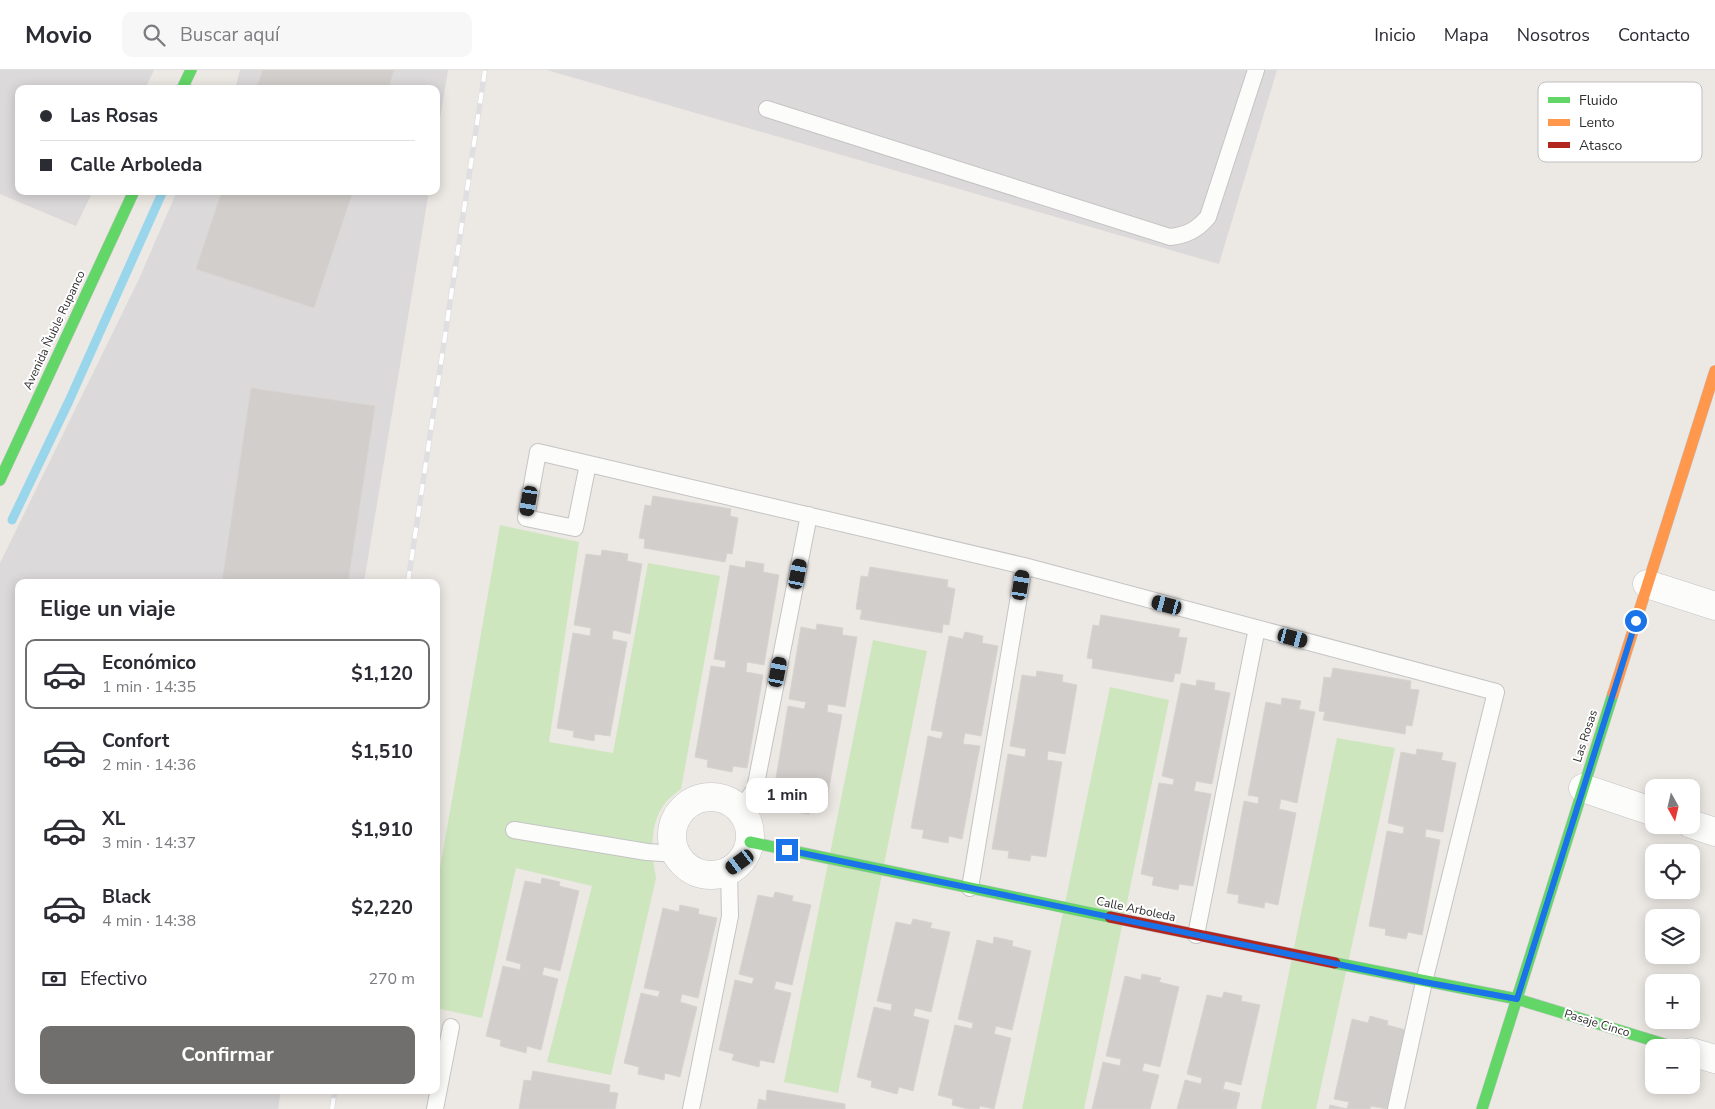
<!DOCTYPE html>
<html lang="es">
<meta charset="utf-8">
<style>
:root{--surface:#fff;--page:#f7f7f7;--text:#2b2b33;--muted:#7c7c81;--line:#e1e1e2;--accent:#706f6e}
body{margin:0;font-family:"Nunito Sans",sans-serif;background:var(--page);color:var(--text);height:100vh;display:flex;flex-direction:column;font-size:19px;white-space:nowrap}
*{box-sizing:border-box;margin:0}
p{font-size:16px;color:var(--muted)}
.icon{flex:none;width:28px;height:28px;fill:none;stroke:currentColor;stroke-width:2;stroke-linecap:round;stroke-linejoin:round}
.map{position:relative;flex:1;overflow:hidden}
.side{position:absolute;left:15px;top:509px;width:425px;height:515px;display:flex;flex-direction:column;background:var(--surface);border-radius:10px;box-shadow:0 2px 12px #0003}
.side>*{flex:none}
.hud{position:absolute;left:15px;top:15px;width:425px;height:110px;border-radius:10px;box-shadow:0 2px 12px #0003;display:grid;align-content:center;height:110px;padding:0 25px;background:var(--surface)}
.needle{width:32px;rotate:172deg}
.fabs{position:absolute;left:1645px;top:709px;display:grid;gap:10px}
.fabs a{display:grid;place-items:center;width:55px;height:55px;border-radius:10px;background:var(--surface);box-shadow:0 2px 12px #0003;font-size:25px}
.end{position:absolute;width:22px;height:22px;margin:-11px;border:6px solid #1a73e8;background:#fff;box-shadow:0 0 0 2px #fff}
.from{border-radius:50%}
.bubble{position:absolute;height:35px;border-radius:10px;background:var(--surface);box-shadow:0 2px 12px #0003;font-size:16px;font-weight:700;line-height:35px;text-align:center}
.car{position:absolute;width:15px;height:30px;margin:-15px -8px;border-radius:6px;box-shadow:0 0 4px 1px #0007;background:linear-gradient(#222 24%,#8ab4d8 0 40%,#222 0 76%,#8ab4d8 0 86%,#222 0)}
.hud b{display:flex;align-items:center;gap:18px;height:48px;font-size:19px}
.hud b+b{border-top:1px solid var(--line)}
.hud i{width:12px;height:12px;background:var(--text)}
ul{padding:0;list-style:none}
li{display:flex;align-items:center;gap:15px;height:70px;margin:0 10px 8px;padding:0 15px;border:2px solid transparent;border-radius:10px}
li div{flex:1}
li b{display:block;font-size:19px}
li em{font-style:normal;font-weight:700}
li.current{border-color:var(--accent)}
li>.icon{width:45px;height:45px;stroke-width:1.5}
h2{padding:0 25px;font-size:22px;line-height:60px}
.pay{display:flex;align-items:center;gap:12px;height:55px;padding:0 25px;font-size:19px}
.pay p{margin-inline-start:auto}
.cta{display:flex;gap:10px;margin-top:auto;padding:10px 25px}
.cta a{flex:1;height:58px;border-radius:10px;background:var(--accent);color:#fff;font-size:20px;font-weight:700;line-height:58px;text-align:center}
header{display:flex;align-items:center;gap:30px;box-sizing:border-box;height:70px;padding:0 25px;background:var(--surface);border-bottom:1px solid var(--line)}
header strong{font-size:24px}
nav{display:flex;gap:28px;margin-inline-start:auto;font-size:18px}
.search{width:350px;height:45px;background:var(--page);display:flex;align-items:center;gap:12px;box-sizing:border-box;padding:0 18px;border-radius:10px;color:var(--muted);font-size:19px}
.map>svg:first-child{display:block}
</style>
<header>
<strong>Movio</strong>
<div class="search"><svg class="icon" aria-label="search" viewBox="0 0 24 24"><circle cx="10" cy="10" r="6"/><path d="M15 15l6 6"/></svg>Buscar aquí</div>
<nav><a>Inicio</a><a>Mapa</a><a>Nosotros</a><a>Contacto</a></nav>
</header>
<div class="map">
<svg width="1715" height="1039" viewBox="0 0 1715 1039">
<rect width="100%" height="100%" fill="#ece8e4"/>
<path fill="#dcd9db" d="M0,0H154L145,19H19V121H93L76,156L0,124Z
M240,0H448L436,74V19H235Z
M547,0H1277L1219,194Z
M177,121H429L364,512H19V1020H281L278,1039H0V493L139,209Z"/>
<path fill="#cee6be" d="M500,455L579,472L549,672L613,683L648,493L720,506L681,719C676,723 670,727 666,732C649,753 651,783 656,808L611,1005L547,992L592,816L516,798L482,948L436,938V821Z
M873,570L927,581L838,1023L784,1012Z
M1110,617L1169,630L1084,1039H1022Z
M1337,668L1395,678L1316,1039H1261Z"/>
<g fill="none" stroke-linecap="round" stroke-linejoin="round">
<path stroke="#99d6ec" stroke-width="9" d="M12,450L69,331L163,121"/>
</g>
<path fill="#d1cecb" stroke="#d7d4d0" d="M263,0H394L388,19H256Z
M222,121H353L314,238L196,199Z
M251,318L375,336L348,512H222Z
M653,426L731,439L730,446L738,448L732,484L727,483L725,492L644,478L645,469L639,468L645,435L651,436Z
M602,480L628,484L627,491L642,494L630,564L613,560L612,569L627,572L610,666L595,664L594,671L573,667L574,661L557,658L573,563L590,566L591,558L574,555L586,484L601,486Z
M746,491L764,494L763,502L779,505L764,595L747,592L746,602L763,605L747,698L733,696L732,702L707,697L708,690L695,687L711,596L725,598L726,591L714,589L730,495L745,498Z
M870,497L948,510L947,517L955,519L949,555L943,554L942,563L860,549L862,540L856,539L861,506L868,507Z
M1101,545L1180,559L1178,567L1187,568L1180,604L1175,603L1173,612L1092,598L1093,589L1087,588L1093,555L1099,556Z
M817,554L843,558L842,565L857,567L845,637L828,634L827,642L842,645L825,740L810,737L809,744L788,741L789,734L772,732L788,636L804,639L806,632L789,629L801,557L816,560Z
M965,562L983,566L982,573L998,576L981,666L965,663L963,674L980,676L962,769L949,766L948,773L922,768L924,760L911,758L928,666L941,669L943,662L931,660L949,566L963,569Z
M1333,598L1411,611L1410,619L1419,620L1412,656L1406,655L1405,664L1323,650L1325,642L1319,641L1324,607L1331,608Z
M1037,601L1063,605L1062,612L1077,615L1065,684L1048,681L1047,690L1062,692L1046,787L1031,785L1030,791L1008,788L1009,781L992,779L1008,684L1025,687L1026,679L1010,676L1022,605L1036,607Z
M1197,610L1215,613L1214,620L1230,623L1212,714L1196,711L1194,721L1211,724L1193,816L1179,814L1178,820L1152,815L1154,807L1141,804L1159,713L1173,715L1174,709L1162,706L1181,613L1196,616Z
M1282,628L1301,631L1299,639L1315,642L1297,733L1281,729L1279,739L1296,743L1278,835L1265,832L1264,838L1238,833L1239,825L1227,823L1244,731L1258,734L1259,727L1248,725L1266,632L1281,635Z
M1417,679L1443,683L1441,690L1456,693L1443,762L1426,759L1425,767L1440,770L1422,865L1408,862L1406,869L1385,865L1386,859L1369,856L1387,761L1403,764L1404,757L1388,753L1401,682L1416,685Z
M542,808L560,812L559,816L579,821L560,901L544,897L542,905L558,909L541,980L527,976L526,983L500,976L501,970L486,966L503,896L520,900L521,894L506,890L525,811L541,814Z
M775,822L793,826L792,831L811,835L792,915L776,911L774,919L791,923L774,993L760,990L759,997L732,990L734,984L719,980L735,910L752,914L754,908L739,904L758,825L773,828Z
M680,835L699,839L698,844L717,848L698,928L682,924L680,932L697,937L680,1007L665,1003L664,1010L638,1004L639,997L624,993L641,923L658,927L660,921L644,918L663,838L679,842Z
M913,849L932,853L930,858L950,862L931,942L915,938L913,946L929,950L913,1021L899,1017L897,1024L871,1017L872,1011L857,1007L874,937L891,941L892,934L877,931L896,852L911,855Z
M994,867L1013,871L1012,876L1031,881L1012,960L996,956L994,964L1011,968L994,1039L980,1036L979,1039H968L952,1035L953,1029L938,1025L955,955L972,959L973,953L958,949L977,870L993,874Z
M1142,904L1161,908L1159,912L1179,917L1160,997L1144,993L1142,1001L1159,1005L1150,1039H1092L1103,992L1120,996L1121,989L1106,986L1125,906L1141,910Z
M1224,922L1242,926L1241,931L1260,935L1241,1015L1225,1011L1223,1019L1240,1023L1236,1039H1177L1185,1010L1201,1014L1202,1008L1187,1004L1207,925L1222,928Z
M1370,946L1388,951L1387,955L1406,960L1387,1039L1371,1036L1370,1039H1329L1330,1035L1347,1039L1349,1032L1334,1029L1352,949L1368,953Z
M533,1001L610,1015L609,1022L618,1023L615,1039H519L524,1010L531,1011Z
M767,1020L845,1034V1039H757L759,1029L766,1031Z"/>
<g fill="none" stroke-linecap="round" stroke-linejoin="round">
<defs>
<path id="lane" d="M767,39L1170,167C1187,165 1197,160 1208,147L1256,0
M588,394L575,458L526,448L538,382L1024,496L970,818
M1024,496L1496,622L1424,912L1396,1039
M740,740L755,719L809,445
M514,760L647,782L676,784
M1196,865L1257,558
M435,1039L451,957
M691,1039L730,846L729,801"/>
<path id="street" d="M1647,514L1715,536
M1583,718L1654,742
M672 766a39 39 0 1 1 78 0a39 39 0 1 1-78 0Z
M1691,754L1715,762
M1691,982L1715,989"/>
<path id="fast" d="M182,19L191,0
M0,410L134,121
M750,772L1110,847
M1335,893L1517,929L1677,978
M1482,1039L1613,624"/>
<path id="slow" d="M1613,624L1715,301"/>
<path id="jam" d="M1110,847L1335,893"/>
</defs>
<use href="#lane" stroke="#c5c4c5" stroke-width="18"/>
<use href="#street" stroke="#c5c4c5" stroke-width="29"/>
<use href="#fast" stroke="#c5c4c5" stroke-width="12"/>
<use href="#slow" stroke="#c5c4c5" stroke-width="12"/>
<use href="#jam" stroke="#c5c4c5" stroke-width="12"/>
<use href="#lane" stroke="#fcfcfb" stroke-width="16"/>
<use href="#street" stroke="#fcfcfb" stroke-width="28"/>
<use href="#fast" stroke="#63d668" stroke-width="11"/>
<use href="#slow" stroke="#ff974d" stroke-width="11"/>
<use href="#jam" stroke="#b3261e" stroke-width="11"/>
<defs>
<path id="rail" d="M408,512L485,0
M332,1039L335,1020"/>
</defs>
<use href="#rail" stroke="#dfdfe1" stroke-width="5.5"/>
<use href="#rail" stroke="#fff" stroke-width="4" stroke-dasharray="11" stroke-linecap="butt"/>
</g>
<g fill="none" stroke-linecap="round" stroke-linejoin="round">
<path stroke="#1a73e8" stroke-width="6" d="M787,780L1424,912L1517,929L1636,551"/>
</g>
<g text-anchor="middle" stroke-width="4" stroke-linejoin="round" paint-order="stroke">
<g font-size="12" fill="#2e2e2e" stroke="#fff">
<text transform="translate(54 260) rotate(-65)" y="4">Avenida Ñuble Rupanco</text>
<text transform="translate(1585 666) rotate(-72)" y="4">Las Rosas</text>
<text transform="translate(1136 839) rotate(12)" y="4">Calle Arboleda</text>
<text transform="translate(1597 953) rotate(17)" y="4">Pasaje Cinco</text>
</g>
</g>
<rect x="1538" y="12" width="164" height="80" rx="8" fill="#fff" stroke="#c0c0c0" stroke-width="1"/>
<rect x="1548" y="27" width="22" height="6" fill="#63d668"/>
<rect x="1548" y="49" width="22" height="7" fill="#ff974d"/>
<rect x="1548" y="72" width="22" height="6" fill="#b3261e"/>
<g font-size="14" fill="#2e2e2e">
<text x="1579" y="35">Fluido</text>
<text x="1579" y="57">Lento</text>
<text x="1579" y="80">Atasco</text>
</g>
</svg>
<div class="fabs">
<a><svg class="needle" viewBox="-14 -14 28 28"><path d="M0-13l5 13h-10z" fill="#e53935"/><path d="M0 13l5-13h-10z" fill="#7c7c81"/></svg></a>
<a><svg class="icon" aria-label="locate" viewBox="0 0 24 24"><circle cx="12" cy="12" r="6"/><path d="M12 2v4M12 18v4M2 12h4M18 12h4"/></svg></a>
<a><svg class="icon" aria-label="layers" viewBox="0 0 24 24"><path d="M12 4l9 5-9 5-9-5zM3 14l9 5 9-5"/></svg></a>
<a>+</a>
<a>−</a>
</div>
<i class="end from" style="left:1636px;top:551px"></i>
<i class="end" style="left:787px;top:780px"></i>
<div class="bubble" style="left:746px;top:708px;width:82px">1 min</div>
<i class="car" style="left:529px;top:431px;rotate:190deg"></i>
<i class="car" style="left:798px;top:504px;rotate:11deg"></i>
<i class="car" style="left:1021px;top:515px;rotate:9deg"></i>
<i class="car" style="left:1167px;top:535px;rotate:285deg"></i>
<i class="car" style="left:1293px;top:568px;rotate:105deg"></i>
<i class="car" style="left:778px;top:602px;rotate:11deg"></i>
<i class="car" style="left:740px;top:792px;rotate:234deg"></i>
<div class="hud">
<b><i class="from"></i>Las Rosas</b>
<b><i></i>Calle Arboleda</b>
</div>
<section class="side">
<h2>Elige un viaje</h2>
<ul>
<li class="current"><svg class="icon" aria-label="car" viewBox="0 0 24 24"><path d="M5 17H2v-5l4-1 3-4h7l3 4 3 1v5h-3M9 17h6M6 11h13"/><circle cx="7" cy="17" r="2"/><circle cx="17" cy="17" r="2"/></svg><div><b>Económico</b><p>1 min · 14:35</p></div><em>$1,120</em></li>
<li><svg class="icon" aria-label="car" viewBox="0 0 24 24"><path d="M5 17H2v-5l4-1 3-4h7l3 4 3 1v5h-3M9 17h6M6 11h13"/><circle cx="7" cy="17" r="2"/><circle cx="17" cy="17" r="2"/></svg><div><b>Confort</b><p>2 min · 14:36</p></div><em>$1,510</em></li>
<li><svg class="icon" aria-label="car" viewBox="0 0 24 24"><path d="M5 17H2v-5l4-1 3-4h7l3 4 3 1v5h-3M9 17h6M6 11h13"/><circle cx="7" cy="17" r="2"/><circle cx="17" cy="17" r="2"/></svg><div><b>XL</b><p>3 min · 14:37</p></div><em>$1,910</em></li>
<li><svg class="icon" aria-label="car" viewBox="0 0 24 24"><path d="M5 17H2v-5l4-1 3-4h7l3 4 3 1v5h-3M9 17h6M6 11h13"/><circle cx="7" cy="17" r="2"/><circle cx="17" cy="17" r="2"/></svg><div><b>Black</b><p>4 min · 14:38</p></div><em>$2,220</em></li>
</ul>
<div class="pay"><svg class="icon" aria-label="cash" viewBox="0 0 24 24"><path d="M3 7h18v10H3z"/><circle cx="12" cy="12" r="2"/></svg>Efectivo<p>270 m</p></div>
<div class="cta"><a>Confirmar</a></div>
</section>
</div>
